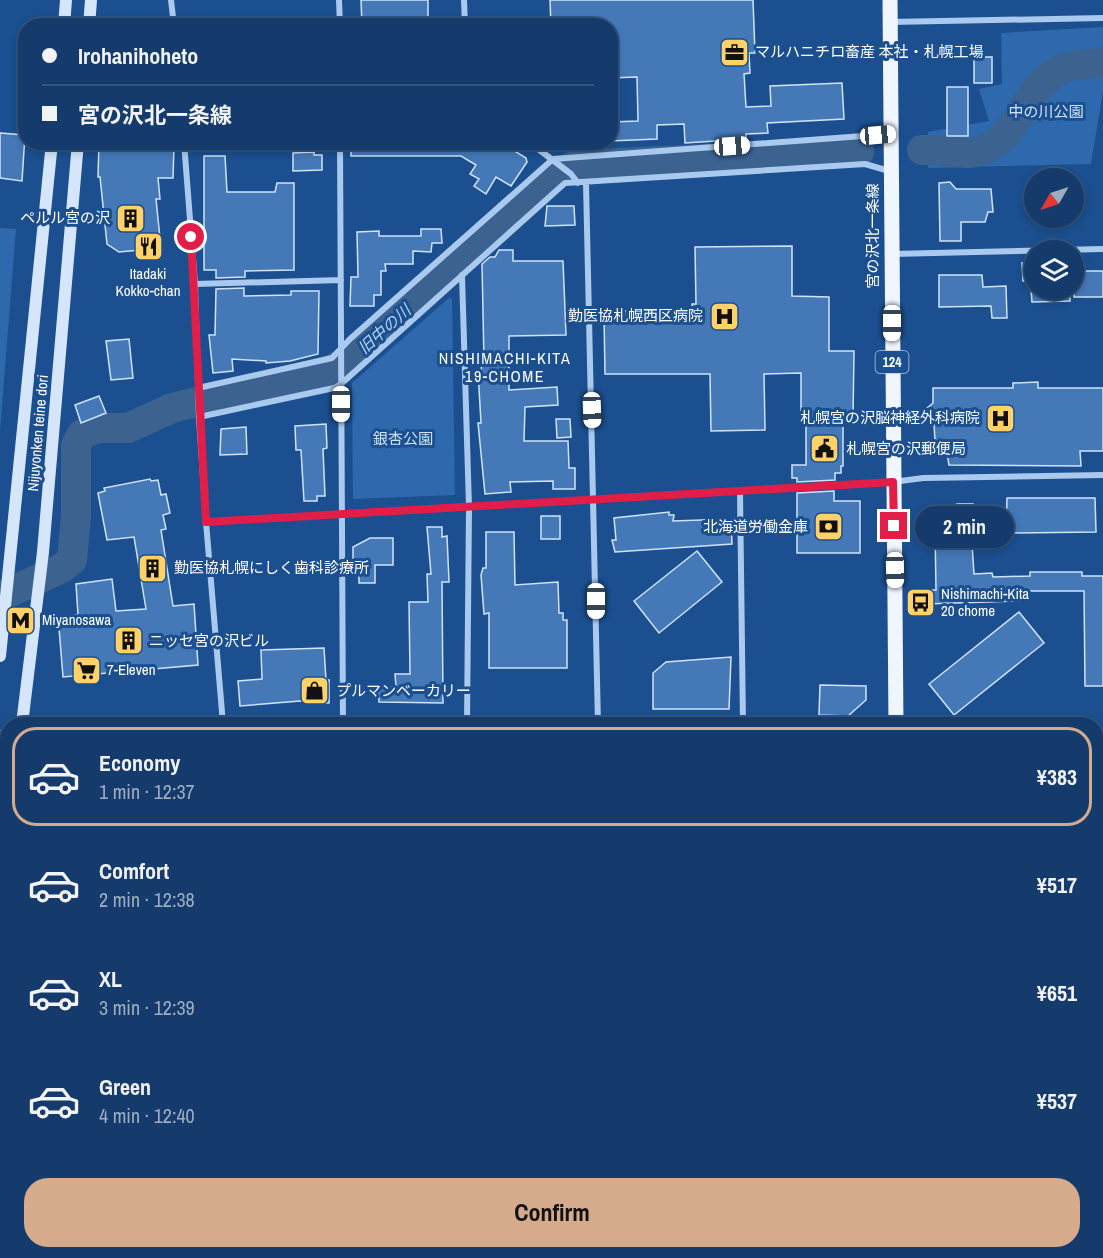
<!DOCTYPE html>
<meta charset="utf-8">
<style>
:root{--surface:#143b6b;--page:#1d4271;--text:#f1f3f6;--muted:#9dadc1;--line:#33557e;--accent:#d6ab8b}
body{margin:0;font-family:"Archivo Narrow","Noto Sans JP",sans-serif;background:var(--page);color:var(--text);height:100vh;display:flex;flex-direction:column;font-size:22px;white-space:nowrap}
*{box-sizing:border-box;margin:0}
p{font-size:20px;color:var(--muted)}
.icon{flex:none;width:33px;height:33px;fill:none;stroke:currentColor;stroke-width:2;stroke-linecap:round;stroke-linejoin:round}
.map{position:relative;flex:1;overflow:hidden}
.side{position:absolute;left:0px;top:717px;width:1104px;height:542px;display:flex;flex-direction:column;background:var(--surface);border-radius:24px 24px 0 0;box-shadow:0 3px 9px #0003,0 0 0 2px var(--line)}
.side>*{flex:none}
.guide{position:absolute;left:18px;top:18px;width:600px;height:132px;border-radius:24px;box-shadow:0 3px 9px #0003,0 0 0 2px var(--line);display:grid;align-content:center;height:132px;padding:0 24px;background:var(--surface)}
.needle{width:39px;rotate:231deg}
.buttons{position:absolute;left:1024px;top:168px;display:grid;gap:12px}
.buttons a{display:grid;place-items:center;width:60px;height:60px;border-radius:50%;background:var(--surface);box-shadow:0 3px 9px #0003,0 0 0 2px var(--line);font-size:30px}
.end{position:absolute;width:27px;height:27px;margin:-14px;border:8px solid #e11d48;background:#fff;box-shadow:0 0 0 3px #fff}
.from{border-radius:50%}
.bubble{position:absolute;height:42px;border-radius:21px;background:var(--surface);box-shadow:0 3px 9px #0003,0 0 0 2px var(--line);font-size:20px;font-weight:700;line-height:42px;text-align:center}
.car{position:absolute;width:18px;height:36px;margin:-18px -9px;border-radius:8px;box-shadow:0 0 4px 2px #0007;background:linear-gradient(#fff 24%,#345 0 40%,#fff 0 76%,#345 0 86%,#fff 0)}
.guide b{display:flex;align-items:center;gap:21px;height:57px;font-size:22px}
.guide b+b{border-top:2px solid var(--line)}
.guide i{width:15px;height:15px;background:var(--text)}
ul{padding:10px 0 0;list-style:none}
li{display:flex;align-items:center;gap:18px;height:99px;margin:0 12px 9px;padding:0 12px;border:3px solid transparent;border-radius:24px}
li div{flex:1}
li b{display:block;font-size:22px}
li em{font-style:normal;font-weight:700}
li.current{border-color:var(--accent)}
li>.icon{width:54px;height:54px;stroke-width:1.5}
.button{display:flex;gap:12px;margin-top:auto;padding:12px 24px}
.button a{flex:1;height:69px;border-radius:24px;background:var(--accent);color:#111;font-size:24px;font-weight:700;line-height:69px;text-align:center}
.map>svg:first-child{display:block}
</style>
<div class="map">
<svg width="1103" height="1258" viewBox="0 0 1103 1258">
<rect width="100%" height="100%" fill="#1b4f8f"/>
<path fill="#2e69ad" d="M1103,27V91L1091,164L928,168V132L989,121L979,89L1002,84L1001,33Z
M0,228L16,229L0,432Z
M450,297L452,300L455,495L353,499L352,383Z"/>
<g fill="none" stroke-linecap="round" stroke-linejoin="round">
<path stroke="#3c6290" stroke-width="30" d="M922,150C944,149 969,159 990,147C1021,129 1027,84 1062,69C1074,64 1090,65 1103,62
M0,597L62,568L72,560L76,517V445L82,434L98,428H128L172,408L270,384L322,375L352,358L549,178L576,165L859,152"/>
</g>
<path fill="#4478b7" stroke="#cfe3fa" stroke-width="1.5" d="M361,0H428V26H362Z
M550,0H753L755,53H749L750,73L744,74L746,107L771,106L770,86L842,83L844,119L767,123L768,133L746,134V139L685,143L684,124L657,125V139L610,141V122L638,121L637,77L610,78V26H551Z
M974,57H992V83H974Z
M947,87H968V136H947Z
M0,133L25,135L22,181L0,178Z
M99,142H168V145H174L173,178H158L160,199H156L161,248L119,252L107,244L100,177H98Z
M351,142H500L526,158L527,162L511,186L496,177L486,194L474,186L479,179L470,174L476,165L461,156H351Z
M314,152V155H322V170L293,171V153Z
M204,156H225L227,192H275L277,183H294V270L245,271V277L216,278V270H204Z
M950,182L956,189H991L993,212H988L985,222H961V241H940L939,183Z
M547,206H574L575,225L545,226Z
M421,229H441L442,243H432L431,252L413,251V264H385L386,271H381V295H374V306H350L351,277H358L357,232L379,231V236H421Z
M792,246V296L829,297V351H854L853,420H843V466H841V473H835V480L797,482V478H792V465H806V421H801V373L764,374L765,430L711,431L710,374H605L604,315H618V311L692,310V304H696L695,247Z
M499,250H513V261H563L566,335L509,336V390L557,387L558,405L525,407L524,441H568L569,468H575V489H553V481L510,482L511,492L485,494L478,423H481L478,371H481L482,362H484L482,264L490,257H495Z
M1035,262V281H1023L1022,263Z
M1074,271H1103V297H1074Z
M939,275H982L983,287L1006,286L1007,318H992L991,306L939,307Z
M244,288V296L291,295V291H319L318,354L290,361L266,363V361L232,359L233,371L213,373L209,335H215L216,289Z
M1031,290H1070V301L1032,302Z
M129,339L133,378L111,380L106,341Z
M1038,382V388H1103V451H1080L1081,466L949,465L945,442L935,440L934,425L924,414L926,409L933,403V388H1013V383Z
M99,396L106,413L81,423L75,405Z
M556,419H570L571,437L557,438Z
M326,424L327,448L323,449L325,496H317V501H304L301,450H296L295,426Z
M246,427L247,454L220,455L221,429Z
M150,479L151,481L158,480L161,495L166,494L170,513L163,515L166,529L161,530L173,606L194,604L198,665L63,677L58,616L78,615L76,584L112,579L116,611L146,609L134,537L107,540L98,493L105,491L104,488Z
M834,491V501H860V553H797V493Z
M1007,498H1095L1096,532L1006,533Z
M957,504H973L971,529L974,574L992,573L993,577L1030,576V572H1082V576H1103V686H1085L1084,591H1019L1020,601L926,604V590H936L935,529H929L928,509L957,508Z
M669,512V515H674L673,521L731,519L732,544L615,552L612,540H616L614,518Z
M541,516H560V539H541Z
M427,527H442V537L447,536L449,582H442L443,703L379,702L378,687H396L395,674H410L409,602H428L427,574H431Z
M486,532H514L515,585L558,582L559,613H563V620H567V668H489V613L484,614L481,575L483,568H486Z
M370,538H393V565H375V583H359V574L353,570V547Z
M697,551L722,582L659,633L634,601Z
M1019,612L1044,643L954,715L929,684Z
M324,648L326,680H329V703L300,701L240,706L238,681L262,679L261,650Z
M731,657L729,709H653V673L666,662Z
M820,685L866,686V700L848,716L819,715Z"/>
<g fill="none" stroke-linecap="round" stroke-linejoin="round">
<path stroke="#a9c9ee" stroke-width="6" d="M171,0L174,26
M339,0L340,26
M464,0L465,26
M890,22L1103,18
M184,142L195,284L199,417L206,522L223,724
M340,142L343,724
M529,142L571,174L578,183
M586,183L598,724
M892,254L1103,249
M462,275L469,507L467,724
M195,284L341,280
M198,388L332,358L350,339L553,159L890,134
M199,417L334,388L341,384L565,183L865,164L889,171
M740,492L743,724
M206,522L893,482L923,478L1103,475
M0,898H8
M1096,1181H1103
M169,1251V1258"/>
<path stroke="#d6e6fa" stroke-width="12" d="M64,26L66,0
M89,26L91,0
M0,656L52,142
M22,724L43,552L78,142
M0,736H8
M0,983L5,1095L1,1258
M28,1251V1258"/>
<path stroke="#f0f6ff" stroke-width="15" d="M890,0L896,724
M1096,747H1103
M904,1251V1258"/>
</g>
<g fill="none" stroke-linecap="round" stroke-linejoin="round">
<path stroke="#e11d48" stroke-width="8" d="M191,237L206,522L893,482L894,526"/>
</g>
<defs>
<symbol id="office-square" viewBox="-11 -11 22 22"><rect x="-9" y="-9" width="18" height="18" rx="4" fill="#ffd166" stroke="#1b4f8f"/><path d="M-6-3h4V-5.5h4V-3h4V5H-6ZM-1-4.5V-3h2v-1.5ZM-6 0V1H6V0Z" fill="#111"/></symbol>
<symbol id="building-square" viewBox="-11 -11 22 22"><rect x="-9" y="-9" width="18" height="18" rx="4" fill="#ffd166" stroke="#1b4f8f"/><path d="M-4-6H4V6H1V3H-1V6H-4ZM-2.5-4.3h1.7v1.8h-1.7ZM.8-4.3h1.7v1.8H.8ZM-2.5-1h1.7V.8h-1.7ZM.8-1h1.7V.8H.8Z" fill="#111"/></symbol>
<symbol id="restaurant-square" viewBox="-11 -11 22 22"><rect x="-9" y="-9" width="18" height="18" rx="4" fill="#ffd166" stroke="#1b4f8f"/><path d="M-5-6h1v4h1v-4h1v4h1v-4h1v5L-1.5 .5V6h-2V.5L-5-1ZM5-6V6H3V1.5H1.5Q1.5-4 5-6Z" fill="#111"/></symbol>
<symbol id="hospital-square" viewBox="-11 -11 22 22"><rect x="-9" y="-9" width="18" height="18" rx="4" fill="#ffd166" stroke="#1b4f8f"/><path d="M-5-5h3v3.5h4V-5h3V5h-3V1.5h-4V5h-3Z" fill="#111"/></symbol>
<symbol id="civic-square" viewBox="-11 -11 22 22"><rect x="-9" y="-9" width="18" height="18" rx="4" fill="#ffd166" stroke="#1b4f8f"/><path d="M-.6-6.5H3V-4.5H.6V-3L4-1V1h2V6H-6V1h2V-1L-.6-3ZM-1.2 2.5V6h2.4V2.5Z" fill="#111"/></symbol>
<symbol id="bank-square" viewBox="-11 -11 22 22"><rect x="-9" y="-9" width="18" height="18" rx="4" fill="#ffd166" stroke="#1b4f8f"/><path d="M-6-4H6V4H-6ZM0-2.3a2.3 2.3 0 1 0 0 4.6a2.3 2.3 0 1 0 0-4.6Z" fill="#111"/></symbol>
<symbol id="bus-square" viewBox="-11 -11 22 22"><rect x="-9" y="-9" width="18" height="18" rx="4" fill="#ffd166" stroke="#1b4f8f"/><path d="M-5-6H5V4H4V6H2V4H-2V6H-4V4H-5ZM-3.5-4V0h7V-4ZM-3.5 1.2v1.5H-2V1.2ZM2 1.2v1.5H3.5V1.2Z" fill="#111"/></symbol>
<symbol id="metro-square" viewBox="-11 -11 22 22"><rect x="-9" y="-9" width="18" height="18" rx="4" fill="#ffd166" stroke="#1b4f8f"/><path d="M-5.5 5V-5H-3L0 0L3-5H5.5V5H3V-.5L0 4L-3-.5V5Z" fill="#111"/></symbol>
<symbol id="supermarket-square" viewBox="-11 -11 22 22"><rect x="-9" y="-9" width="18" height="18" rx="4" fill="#ffd166" stroke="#1b4f8f"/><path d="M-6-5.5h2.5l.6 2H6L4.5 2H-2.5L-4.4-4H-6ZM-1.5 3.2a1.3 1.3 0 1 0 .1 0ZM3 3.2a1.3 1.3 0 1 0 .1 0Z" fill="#111"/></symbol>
<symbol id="shop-square" viewBox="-11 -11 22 22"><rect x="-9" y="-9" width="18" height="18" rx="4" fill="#ffd166" stroke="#1b4f8f"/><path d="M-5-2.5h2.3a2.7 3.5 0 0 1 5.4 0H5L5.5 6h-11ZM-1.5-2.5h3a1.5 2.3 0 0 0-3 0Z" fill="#111"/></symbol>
</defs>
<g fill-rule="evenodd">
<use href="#office-square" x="718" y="36" width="33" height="33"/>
<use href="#building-square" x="114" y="202" width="33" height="33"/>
<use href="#restaurant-square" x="132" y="230" width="33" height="33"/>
<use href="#hospital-square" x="708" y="300" width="33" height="33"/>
<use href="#hospital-square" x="984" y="402" width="33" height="33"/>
<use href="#civic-square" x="808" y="432" width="33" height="33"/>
<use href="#bank-square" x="812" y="510" width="33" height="33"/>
<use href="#building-square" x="136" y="552" width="33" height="33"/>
<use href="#bus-square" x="904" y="586" width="33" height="33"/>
<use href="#metro-square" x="4" y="604" width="33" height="33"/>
<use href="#building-square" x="112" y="624" width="33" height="33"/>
<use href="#supermarket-square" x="70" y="654" width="33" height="33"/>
<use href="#shop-square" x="298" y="674" width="33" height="33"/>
</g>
<g text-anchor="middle" stroke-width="6" stroke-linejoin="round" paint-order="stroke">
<rect fill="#1b4f8f" stroke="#bbcadd" stroke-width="1.5" x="875.5" y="351" width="33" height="22" rx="4.5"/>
<g font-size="14" font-weight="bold" fill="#fff">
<text x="892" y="367">124</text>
</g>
<g font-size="15" fill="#fff" stroke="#1b4f8f" text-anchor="start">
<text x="755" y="57">マルハニチロ畜産 本社・札幌工場</text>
<text x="110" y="223" text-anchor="end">ペルル宮の沢</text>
<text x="148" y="279" text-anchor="middle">Itadaki<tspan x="148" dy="17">Kokko-chan</tspan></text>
<text x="703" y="321" text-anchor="end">勤医協札幌西区病院</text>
<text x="980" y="423" text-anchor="end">札幌宮の沢脳神経外科病院</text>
<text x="846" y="454">札幌宮の沢郵便局</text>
<text x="808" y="532" text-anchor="end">北海道労働金庫</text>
<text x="174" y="573">勤医協札幌にしく歯科診療所</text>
<text x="941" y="599">Nishimachi-Kita<tspan x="941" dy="17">20 chome</tspan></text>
<text x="42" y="625">Miyanosawa</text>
<text x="149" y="646">ニッセ宮の沢ビル</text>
<text x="107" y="675">7-Eleven</text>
<text x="336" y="696">プルマンベーカリー</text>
</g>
<g font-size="15" fill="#cfe3fa" stroke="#1b4f8f">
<text x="1046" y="117">中の川公園</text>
<text x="403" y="444">銀杏公園</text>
</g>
<g font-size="15" fill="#fff" stroke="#1b4f8f">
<text transform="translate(873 236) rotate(-90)" y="5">宮の沢北一条線</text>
<text transform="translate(38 433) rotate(-85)" y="5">Nijuyonken teine dori</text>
</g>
<g font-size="16" font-style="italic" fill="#b5d3f5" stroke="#1b4f8f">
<text transform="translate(384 329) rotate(-42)" y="6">旧中の川</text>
</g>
<g font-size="16" letter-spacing="1.5" fill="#fff" stroke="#1b4f8f">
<text x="505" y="364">NISHIMACHI-KITA<tspan x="505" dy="18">19-CHOME</tspan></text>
</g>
</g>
</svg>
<div class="buttons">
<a><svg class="needle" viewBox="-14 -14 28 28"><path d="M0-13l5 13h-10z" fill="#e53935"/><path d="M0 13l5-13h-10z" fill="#9dadc1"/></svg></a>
<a><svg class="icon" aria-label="layers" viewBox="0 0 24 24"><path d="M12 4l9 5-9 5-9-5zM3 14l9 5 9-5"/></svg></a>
</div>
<i class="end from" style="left:191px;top:237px"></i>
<i class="end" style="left:894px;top:526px"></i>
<div class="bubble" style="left:915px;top:506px;width:99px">2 min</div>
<i class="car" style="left:878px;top:135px;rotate:85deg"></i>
<i class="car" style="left:732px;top:146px;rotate:86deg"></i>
<i class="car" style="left:892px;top:323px;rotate:180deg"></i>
<i class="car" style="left:341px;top:404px;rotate:180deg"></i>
<i class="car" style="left:592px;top:410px;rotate:178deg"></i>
<i class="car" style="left:895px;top:570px;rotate:179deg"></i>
<i class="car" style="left:596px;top:601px;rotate:180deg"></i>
<div class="guide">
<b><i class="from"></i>Irohanihoheto</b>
<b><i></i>宮の沢北一条線</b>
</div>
<section class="side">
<ul>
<li class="current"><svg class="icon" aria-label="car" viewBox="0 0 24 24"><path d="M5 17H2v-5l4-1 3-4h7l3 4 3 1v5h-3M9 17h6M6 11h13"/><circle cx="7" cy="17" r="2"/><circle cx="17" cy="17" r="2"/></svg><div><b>Economy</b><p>1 min · 12:37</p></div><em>¥383</em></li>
<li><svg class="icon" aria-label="car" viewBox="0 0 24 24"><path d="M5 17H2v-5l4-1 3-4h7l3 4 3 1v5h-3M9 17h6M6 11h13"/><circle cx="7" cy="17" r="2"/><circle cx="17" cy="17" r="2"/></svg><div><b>Comfort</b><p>2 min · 12:38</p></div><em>¥517</em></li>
<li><svg class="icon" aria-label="car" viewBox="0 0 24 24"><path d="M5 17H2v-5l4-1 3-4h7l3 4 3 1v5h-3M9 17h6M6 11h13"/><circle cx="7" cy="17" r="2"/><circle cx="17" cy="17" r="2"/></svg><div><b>XL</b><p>3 min · 12:39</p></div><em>¥651</em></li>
<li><svg class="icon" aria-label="car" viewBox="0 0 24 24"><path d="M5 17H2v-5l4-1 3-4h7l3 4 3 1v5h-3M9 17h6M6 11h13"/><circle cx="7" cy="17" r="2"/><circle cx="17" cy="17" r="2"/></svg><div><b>Green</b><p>4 min · 12:40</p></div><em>¥537</em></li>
</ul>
<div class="button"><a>Confirm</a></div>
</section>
</div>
